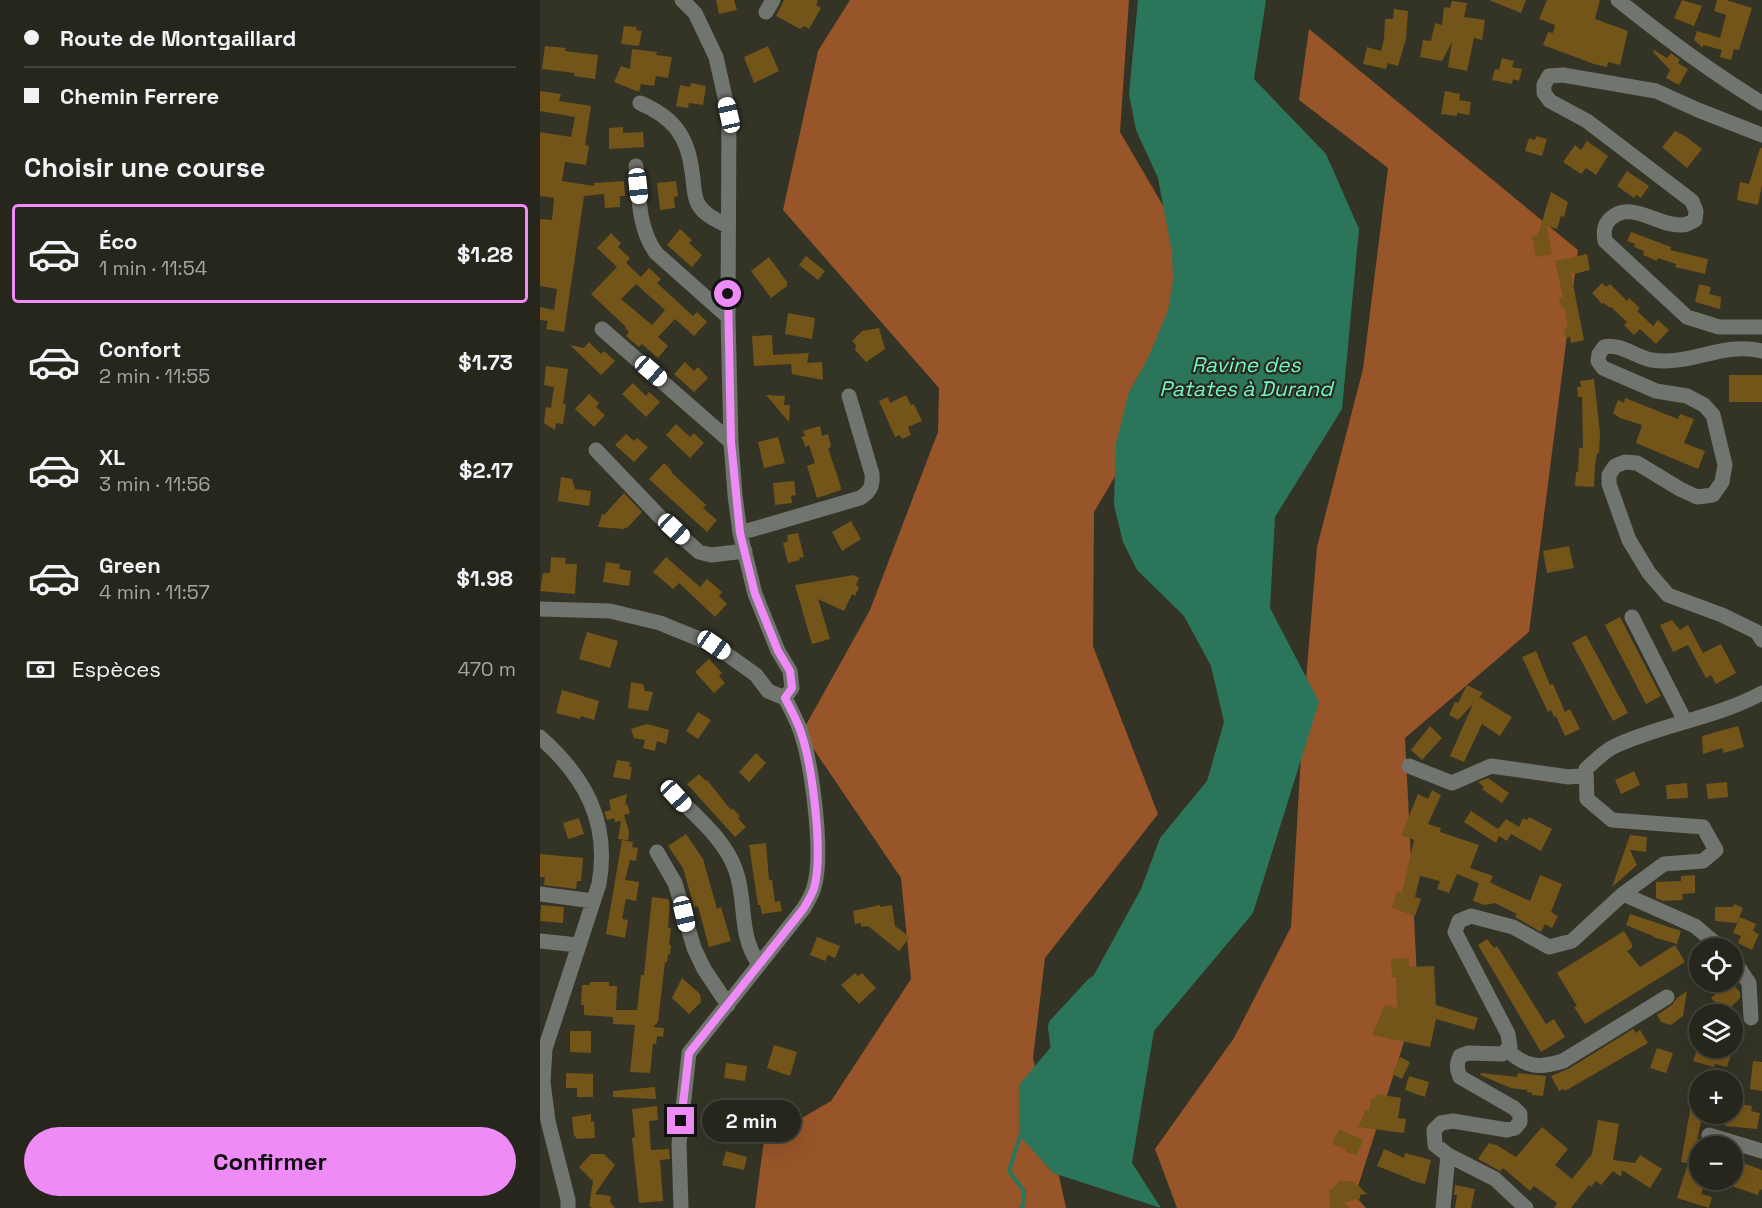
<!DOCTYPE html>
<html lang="fr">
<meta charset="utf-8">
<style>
:root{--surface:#26261c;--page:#2e2e25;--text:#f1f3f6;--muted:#a4a5a3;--line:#42433b;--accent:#ef8bf6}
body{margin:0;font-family:"Space Grotesk",sans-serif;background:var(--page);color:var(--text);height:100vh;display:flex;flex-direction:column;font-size:22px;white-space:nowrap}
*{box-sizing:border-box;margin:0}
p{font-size:20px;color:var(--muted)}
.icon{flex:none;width:33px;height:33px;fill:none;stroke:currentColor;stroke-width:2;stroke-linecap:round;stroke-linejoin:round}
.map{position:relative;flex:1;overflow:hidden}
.details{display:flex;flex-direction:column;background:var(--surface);width:540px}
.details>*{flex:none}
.guide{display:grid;align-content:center;height:132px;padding:0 24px;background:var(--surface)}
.fabs{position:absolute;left:1149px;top:938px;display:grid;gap:12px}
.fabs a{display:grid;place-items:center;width:54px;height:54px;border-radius:50%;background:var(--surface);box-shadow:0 6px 24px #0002,0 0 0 2px var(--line);font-size:30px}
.end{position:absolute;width:27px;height:27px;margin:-14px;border:8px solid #ef8bf6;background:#111;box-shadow:0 0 0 3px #111}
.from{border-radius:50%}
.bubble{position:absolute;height:42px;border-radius:21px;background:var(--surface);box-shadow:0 6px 24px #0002,0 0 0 2px var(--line);font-size:20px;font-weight:600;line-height:42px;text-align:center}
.car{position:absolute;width:18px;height:36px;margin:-18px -9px;border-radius:8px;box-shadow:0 0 4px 2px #0007;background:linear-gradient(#fff 24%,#345 0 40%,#fff 0 76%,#345 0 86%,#fff 0)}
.guide b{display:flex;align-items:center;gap:21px;height:57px;font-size:22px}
.guide b+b{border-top:2px solid var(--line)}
.guide i{width:15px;height:15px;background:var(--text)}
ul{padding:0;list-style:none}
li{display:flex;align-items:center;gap:18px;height:99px;margin:0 12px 9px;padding:0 12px;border:3px solid transparent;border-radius:6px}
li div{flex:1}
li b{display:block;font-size:22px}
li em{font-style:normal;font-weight:600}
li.selected{border-color:var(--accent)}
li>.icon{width:54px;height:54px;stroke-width:1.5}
h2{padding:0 24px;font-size:27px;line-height:72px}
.pay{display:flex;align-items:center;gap:15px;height:66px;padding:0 24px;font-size:22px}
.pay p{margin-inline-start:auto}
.button{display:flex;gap:12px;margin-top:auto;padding:12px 24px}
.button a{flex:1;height:69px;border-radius:36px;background:var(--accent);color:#111;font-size:24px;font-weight:600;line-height:69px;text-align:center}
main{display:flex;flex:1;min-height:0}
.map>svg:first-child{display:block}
</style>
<main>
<section class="details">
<div class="guide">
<b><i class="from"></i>Route de Montgaillard</b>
<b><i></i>Chemin Ferrere</b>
</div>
<h2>Choisir une course</h2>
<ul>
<li class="selected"><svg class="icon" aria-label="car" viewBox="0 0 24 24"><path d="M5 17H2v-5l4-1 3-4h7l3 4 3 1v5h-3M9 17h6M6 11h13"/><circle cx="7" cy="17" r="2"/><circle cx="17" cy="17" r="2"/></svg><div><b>Éco</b><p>1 min · 11:54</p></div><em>$1.28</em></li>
<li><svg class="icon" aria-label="car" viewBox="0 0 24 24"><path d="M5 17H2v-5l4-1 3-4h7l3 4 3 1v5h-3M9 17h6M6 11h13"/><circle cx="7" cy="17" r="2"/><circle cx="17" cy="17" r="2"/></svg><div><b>Confort</b><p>2 min · 11:55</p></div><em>$1.73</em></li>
<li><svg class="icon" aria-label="car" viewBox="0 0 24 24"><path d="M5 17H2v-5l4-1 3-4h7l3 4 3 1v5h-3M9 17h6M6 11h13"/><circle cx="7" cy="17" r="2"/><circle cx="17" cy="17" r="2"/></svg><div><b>XL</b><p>3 min · 11:56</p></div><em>$2.17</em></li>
<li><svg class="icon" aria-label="car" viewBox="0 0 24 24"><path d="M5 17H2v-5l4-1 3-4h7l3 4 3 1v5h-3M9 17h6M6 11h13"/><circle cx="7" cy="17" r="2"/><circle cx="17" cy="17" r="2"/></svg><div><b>Green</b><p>4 min · 11:57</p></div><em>$1.98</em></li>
</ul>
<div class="pay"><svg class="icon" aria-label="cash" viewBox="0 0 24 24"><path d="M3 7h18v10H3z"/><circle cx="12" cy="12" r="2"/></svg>Espèces<p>470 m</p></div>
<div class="button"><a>Confirmer</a></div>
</section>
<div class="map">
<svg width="1222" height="1208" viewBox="0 0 1222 1208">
<rect width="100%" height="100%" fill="#333326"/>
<path fill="#985529" d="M310,0H589L580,132L679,301L554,512L553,646L618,814L505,958L493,1058L526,1208H215L224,1140L291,1101L371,979L361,878L262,732L330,610L398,432L399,388L243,210L278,51Z
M769,29L1038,250L989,632L865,738L878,998L815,1196L826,1208H637L615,1149L694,1038L751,927L764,704L777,547L823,369L848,168L759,100Z"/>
<path fill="#2b755a" d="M598,0H726L714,79L786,154L819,229L802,409L735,517L730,608L779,702L713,913L614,1031L592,1163L621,1208L513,1173L479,1135V1085L521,1035L601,889L620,838L667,781L684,722L671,666L644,616L597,570L583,542L574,505L576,443L589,392L609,356L628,310L633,281L632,253L618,178L596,130L589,94Z"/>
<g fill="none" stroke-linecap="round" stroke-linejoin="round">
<path stroke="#2b755a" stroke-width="4" d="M481,1133L469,1171L484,1191V1204L481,1208"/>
<path stroke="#2b755a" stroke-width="22" d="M524,1065L519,1027L556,987"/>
</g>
<path fill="#745519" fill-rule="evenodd" d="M176,0H194L197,10L179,14Z
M244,0H278L276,5L281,8L269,29L265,26L260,29L236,16Z
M949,0H986L981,13Z
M1007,0H1060L1055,19L1088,31L1080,65L1068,62L1067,67L1054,64L1003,45L1008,32L1013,33L1015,25L999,19Z
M1142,0L1162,6L1154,26L1134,18Z
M1177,0H1186L1212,8L1199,50L1194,49L1191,60L1180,57L1182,50L1163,45V48L1154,40L1157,31L1180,38L1186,15L1174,11Z
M912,1L927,3L924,17L945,20L942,40L934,38L927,71L908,67L912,42L902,61L880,57L883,40L891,41L895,23L902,25L904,7L910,8Z
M854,9L868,11L866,39L858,66L848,63L846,69L823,64L827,47L841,51L844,39L845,19H853Z
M84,26L97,27L96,30L102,31L99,46L81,44Z
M5,46L26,48L25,51L58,55L55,79L34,76L35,73L2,69Z
M228,46L239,71L214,83L204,57Z
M92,49L117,52L116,55L132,57L128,78L116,76L114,86L101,84L99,92L74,82L81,66L90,69Z
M1114,50L1127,58L1131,53L1140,60L1138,63L1148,69L1139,85L1126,78L1130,70L1113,52Z
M962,58L974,61L972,67L982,69L979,81L973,79L972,84L952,80L955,69L959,70Z
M151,83L166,86L163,105L149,103L148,108L136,106L140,85L150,87Z
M0,91L21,94L19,101L51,106L45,145L49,146L46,165L25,162L22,181L54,186V183L84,181L85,196H80V207L65,208L64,194L44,196L24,332L6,329L8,321L0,320V307L14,310L17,289L0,286V219L12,220L14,198L0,196V132L31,137L35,117L0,111Z
M905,91L920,94L919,100L931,102L929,115L917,113V116L901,114Z
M83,127V133L103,132L104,147L69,149V128Z
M1135,131L1145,136L1162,149L1147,168L1122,147Z
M996,136L1007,139L1002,156L985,151L989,138L995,140Z
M1047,141L1068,156L1056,175L1046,168L1041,174L1023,162L1035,145L1041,150Z
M1220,148H1222V185L1218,205L1197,200L1200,182L1209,184Z
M1087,171L1109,186L1101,198L1096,195L1094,198L1077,186Z
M136,181L138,196L134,197L135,208L120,210L117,183Z
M1011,192L1028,202L1024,217L1021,216L1017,229L1007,226L1012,254L996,257L992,236L998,235Z
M140,229L152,240L149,243L162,255L152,267L127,245Z
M1091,232L1131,247L1130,250L1168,259L1165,274L1135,267L1136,264L1118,258L1117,261L1103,255L1104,251L1094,247L1095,244L1087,241Z
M71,233L81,243L78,247L90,258L86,263L101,277L109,268L121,279L117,283L153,316L157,312L167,322L154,336L135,319L118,337L128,346L118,358L102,344L99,347L86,336L89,332L85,328L86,327L51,294L77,267L57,248ZM96,284L125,310L112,325L81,299Z
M1047,254L1050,270L1034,274L1032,272L1031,274L1044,340L1031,343L1030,337L1026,338L1024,328L1028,327L1024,307L1021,308L1019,298L1023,297L1015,261Z
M266,256L285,271L278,280L259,265Z
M229,257L247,282V286L231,298L211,271Z
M1062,283L1066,287L1070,284L1087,301L1089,298L1100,308L1097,311L1113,326L1118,320L1129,330L1116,344L1100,329L1094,335L1084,325L1087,322L1071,307L1070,308L1064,303L1062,304L1052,293Z
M1159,284L1171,287L1169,294L1181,297L1180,309L1155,302Z
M248,313L275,318L272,339L245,334Z
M339,328L345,349L326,362L315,350L316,345L312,341L322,331Z
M232,335L233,355L269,353L267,363L282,362L283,380L252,374L251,364L214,366L212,336Z
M49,342L61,354L64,351L75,361L61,375L30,345L44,348Z
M145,362L154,371L158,367L168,378L154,392L134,374Z
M6,366L28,369L23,404H26L23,424L16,423L15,430L4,423L6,407L11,408L14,387L4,385Z
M1189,375H1222V402H1189Z
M1054,379L1060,433L1059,453H1057L1055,465L1054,487L1035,486L1036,472H1038L1039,448H1043L1042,397H1038L1037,387H1041L1040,381Z
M93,383L106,396L109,392L120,402L106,417L82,394Z
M49,394L59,403L56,407L65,415L54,427L35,409Z
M226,395L245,396L244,405H250L249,422Z
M366,395L371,405L374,404L382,421L368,427L371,435L362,439L360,435L355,437L339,401L348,397L350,403Z
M1085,398L1138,419L1140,414L1154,419L1144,443L1165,451L1158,469L1096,443L1102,425L1080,418L1073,413L1078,400L1084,403Z
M136,424L150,437L154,433L164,443L150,458L126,435Z
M280,426L282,436L288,434L291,447L288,448L301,487V490L277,498L267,466L275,463L269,445L265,447L264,442L261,437L265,436L263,431Z
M86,434L94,441L97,438L108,447L94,462L75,445Z
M238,437L245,463L224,468L218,442Z
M124,463L132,471L131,472L166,505L163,508L177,520L167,532L109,479Z
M21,477L32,479L35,489L51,491L49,506L18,501Z
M254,481L256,495L251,496L252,503L235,505L233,483Z
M84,493L102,512L87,528L86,527L84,529L58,527L62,514L64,515Z
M311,521L321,539L302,551L292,532Z
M258,533L264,557L259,558L260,560L248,563L243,543L248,541L247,535Z
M1029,546L1034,568L1007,573L1003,551Z
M11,557L26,558L25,564H37L35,594L0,591L3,573H10Z
M126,557L160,587L167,579L182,592L179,596L187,604L175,617L139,583L133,589L113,572Z
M66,562L80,564L79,569L91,571L89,586L63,582Z
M314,575L319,578L316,585L319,587L315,596L312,594L304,611L278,599L290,639L272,644L255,585Z
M1080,617L1121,696L1106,704L1065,625Z
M1132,620L1140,630L1148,625L1163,653L1181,644L1196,673L1176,684L1171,675L1166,678L1148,645L1133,652L1120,625Z
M47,632L78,641L70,668L39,659Z
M1046,635L1088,713L1073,721L1032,643Z
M996,651L1010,685L1013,684L1025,712L1030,709L1040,729L1025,736L1016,716L1014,717L1011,710L1008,712L982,657Z
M169,659L182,673L179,676L185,683L174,693L155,672Z
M91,682L103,684L105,691L113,692L108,711L88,708Z
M927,685L943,693L939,697L972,717L960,736L942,724L924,762L910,756L933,704L918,720L909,715L915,702L918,703Z
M22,690L59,701L54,720L41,716L40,719L16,713Z
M158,712L171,720L158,739L146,731Z
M107,724L129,730L126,744L117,741L115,751L103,748L105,740L94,738L91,729Z
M890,726L902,738L882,760L871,750Z
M1198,726L1204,747L1184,753L1182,748L1163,754L1162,736Z
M216,753L226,763L209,782L199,772Z
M77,760L90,762L89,767H92L90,780L73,777Z
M1094,771L1100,785L1081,794L1075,780Z
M159,774L166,781L167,780L191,810L192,808L200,816L198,818L206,827L195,837L147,784Z
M948,778L969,793L962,803L942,789L944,787L938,782Z
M1187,782L1188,797L1168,799L1166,784Z
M1147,783L1148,798L1127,799L1126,785Z
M892,790L901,795L888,824L901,828L900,832L939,845L930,868L953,876L950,882L953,884L990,901L1000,875L1022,884L1011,912L1018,916L1012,928L1005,924L1001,932L975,917L977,914L955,903L945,905L933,901L939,883L917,874L909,893L897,889L900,881L880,876L875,897L881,899L875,916L852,908L857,892L862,893L874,840L861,835L863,831L878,794L888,799Z
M87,794L85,805L87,804L90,813L84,815L89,832L88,840L78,839L81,821L75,822L74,818L67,820L64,812L71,810L69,800Z
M931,811L958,829L966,819L979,827L983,818L987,820L989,817L1012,829L1001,851L971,834L967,841L959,836L956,843L924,822Z
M39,818L44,834L28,839L23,823Z
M146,834L163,859L177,909L181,907L191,941L169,947L158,906L154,907L143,868L128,846Z
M1090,835L1107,837L1106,852L1090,850L1097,865L1072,887Z
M82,840L93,842L92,847L98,848L96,861L90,860L85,880L99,882L96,901L86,899L82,919L88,920L85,938L66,934Z
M226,843L229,880H232L235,902L240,901L242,911L222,914L220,905H218L209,845Z
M0,854L43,858L41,881H37L36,889L4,885L5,877H0Z
M1155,875V893L1142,894L1143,900L1123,901L1116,898V882L1141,881V876Z
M112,897L128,899L130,903L128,928H131L129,945H131L130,955L128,954L127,962H125L118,1022L113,1027L124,1028L123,1037L117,1036L116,1044H113L110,1073L90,1072L95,1025L73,1024V1017L44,1015V1005H41L42,985H50V982H69V986H77L76,1010H97L101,975H104Z
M1194,904L1203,908L1197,923L1175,921V907H1193Z
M1,905L24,907L23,923L0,921Z
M340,905V907L352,905L355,926L370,937L359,951L328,926L321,927V923L315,924L313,911Z
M1090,914L1141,931L1137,944L1113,937V936L1086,925Z
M1200,917L1216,924L1213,931L1219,934L1212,950L1198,943L1201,936L1193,933Z
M1084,931L1092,944V948L1087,951L1100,967L1135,945L1145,962L1045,1024L1034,1007L1037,1006L1017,973Z
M277,937L300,946L295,958L288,955L285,961L270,955Z
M947,939L954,948L957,946L1006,1024L1014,1019L1025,1037L1001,1052L938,945Z
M869,958V967L894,966L896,1005L938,1018L934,1030L896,1019L890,1047L832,1035L845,1005L857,1008L856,977H852L851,959Z
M315,973L318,976L322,973L336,988L319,1004L301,985Z
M142,978L160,994L161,1002L149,1014L132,998Z
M1190,982L1200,992V998L1189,1009L1183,1003L1179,1006L1171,998Z
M1147,991L1143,1016L1131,1025L1121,1022L1117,1015L1132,1005L1137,998Z
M1093,1029L1096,1033L1100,1030L1108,1043L1025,1091L1024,1089L1019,1091L1011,1076L1028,1069Z
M30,1031H51V1053L30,1052Z
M234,1045L257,1052L250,1076L227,1068Z
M1158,1047H1193L1187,1067L1175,1064L1174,1067L1153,1061Z
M1117,1048L1133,1053L1126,1073L1110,1068Z
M860,1057L870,1062L862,1079L852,1074Z
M1213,1061L1222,1062V1091L1210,1089Z
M186,1063L207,1066L205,1081L184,1078Z
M26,1073L53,1074V1097H37V1088H26Z
M941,1073L977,1077L978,1073L1006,1076L1003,1096L992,1095V1093L987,1092V1090L971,1088L940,1075Z
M869,1076L889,1082L885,1097L865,1090Z
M115,1087L116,1099L73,1097V1091Z
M1154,1088H1160V1113H1163L1157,1140L1161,1141L1154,1179L1165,1183L1161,1194L1172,1197L1169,1208L1137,1198L1148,1163L1141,1162Z
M836,1094L861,1098L858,1118L866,1119L864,1133L818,1127L826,1109L829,1111L831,1098L835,1099Z
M184,1102L202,1105L198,1133L187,1131L189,1125L180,1124Z
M1195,1103L1212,1106L1211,1111L1220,1113L1217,1129L1185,1126V1124L1182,1123L1183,1113H1192Z
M117,1106L118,1120L109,1121L111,1150L129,1149L130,1159L120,1160L123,1201L99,1203L92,1138L95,1137L92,1109Z
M51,1114V1122L54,1121L55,1138L36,1139V1136L34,1137L32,1117Z
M1058,1120L1079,1124L1073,1160L1095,1163L1100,1155L1122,1169L1110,1188L1082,1170L1081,1177L1073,1171L1061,1185L1056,1181L1051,1187L1049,1185L1031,1208H1014L1017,1203L994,1186L990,1191L963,1168L960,1171L938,1159L949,1143L954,1145L955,1144L976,1157L1002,1127L1028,1149L1015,1165L1032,1179L1052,1154Z
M799,1129L823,1140L817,1155L806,1152L807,1150L792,1144Z
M844,1149L864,1158L865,1153L891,1160L885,1184L870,1180V1179L837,1166Z
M186,1151L207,1157L204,1170L182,1165Z
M51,1154H64L75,1165L55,1194L71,1196L70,1202L75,1208H52L49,1206L53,1181L39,1167Z
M1192,1159L1222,1170V1190L1220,1189L1218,1195L1194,1187Z
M800,1181H813L827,1194L820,1195V1199L803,1202L810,1208H790L789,1188L791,1190Z
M915,1185L935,1189L931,1208H915L917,1195H914Z"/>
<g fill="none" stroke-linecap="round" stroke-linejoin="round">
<path stroke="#71756f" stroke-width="15" d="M1078,0C1124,37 1172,73 1222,103
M226,12L233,0
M100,103C133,117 148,136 152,172C154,182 153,195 158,204C164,215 177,220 187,226
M1222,135L1158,110L1116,91L1023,75L1009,76L1004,85V93L1010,101L1047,121L1152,201L1156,211L1155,220C1151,222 1147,225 1142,225C1118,227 1091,199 1070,219C1063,226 1064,233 1065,241L1147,317L1179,327H1222
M96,166C99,196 98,228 116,253L188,317
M62,329L191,442
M1222,351C1182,341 1152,366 1112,360C1095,357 1081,343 1064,347L1059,354L1058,361L1063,368L1116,391L1147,396L1164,405L1173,415L1185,465L1182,482L1173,495L1157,497L1140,489L1097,463L1085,462L1075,466L1069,475V484L1089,540L1109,573L1128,595L1182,615L1217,632L1222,640
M56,450L121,518L159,552L171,555L205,551
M200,533L320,498C330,492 333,486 332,474L309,396
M0,609L70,611L120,623L174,645L216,675L228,691L245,698L252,688L250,671L238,651L215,594L200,533L195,495L191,442L188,317L189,115L176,57L155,13L142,0
M1092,617L1145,721
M0,737C45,777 70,822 59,884L5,1049L3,1082L8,1121L28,1200V1208
M869,766L912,783L951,766L1029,777L1046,775
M136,796C158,818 186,841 196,871C207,903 198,935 219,964
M117,852L135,883L154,948L164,969L188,1005
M0,894L53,901
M1083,894L1155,926L1181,948
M0,941L38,945
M1192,958L1209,983L1211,1018
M967,1050C986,1067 998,1069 1023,1061L1127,997
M1169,1135L1222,1151
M141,1208L139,1144L149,1053L264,908C268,901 272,895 274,887C284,854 272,761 259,727C255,717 250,708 245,698
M903,1208L908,1155
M986,1208L955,1179L908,1155L895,1145L894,1130L901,1123L913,1121L967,1130L975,1128L980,1122V1114L974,1108L920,1077C917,1069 916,1064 920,1056L928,1053L962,1054L970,1047L968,1034L915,932L919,921L931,916L973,927L1009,947L1032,941L1083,894L1124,864L1163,861L1176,850L1163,827L1072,820L1047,799L1046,769C1055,761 1064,751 1075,746C1122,724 1176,718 1222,693"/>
</g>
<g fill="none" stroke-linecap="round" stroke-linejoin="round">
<path stroke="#ef8bf6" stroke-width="8" d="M141,1121L149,1053L264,908C267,902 272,895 274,888C284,854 272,760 259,727C255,717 250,708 245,698L252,688L250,671L238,651L215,594L200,533L191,442L188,294"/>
</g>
<g text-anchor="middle" stroke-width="4.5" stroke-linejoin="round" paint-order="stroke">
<g font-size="21" font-style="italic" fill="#73f6c5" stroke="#29291d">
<text x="706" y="372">Ravine des<tspan x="706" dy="24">Patates à Durand</tspan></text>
</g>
</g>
</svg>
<div class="fabs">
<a><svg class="icon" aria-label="locate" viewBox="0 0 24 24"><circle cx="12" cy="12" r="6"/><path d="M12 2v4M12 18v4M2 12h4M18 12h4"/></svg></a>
<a><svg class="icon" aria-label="layers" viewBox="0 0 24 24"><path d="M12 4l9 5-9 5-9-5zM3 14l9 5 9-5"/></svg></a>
<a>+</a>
<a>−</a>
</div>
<i class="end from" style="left:188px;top:294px"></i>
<i class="end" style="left:141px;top:1121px"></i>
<div class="bubble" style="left:162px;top:1100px;width:99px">2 min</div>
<i class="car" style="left:189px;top:115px;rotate:347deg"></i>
<i class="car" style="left:98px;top:186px;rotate:174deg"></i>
<i class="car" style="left:111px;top:371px;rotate:131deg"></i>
<i class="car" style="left:134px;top:529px;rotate:133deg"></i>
<i class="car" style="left:174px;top:645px;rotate:125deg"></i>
<i class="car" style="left:136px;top:796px;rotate:137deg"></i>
<i class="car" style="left:144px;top:914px;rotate:167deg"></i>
</div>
</main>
